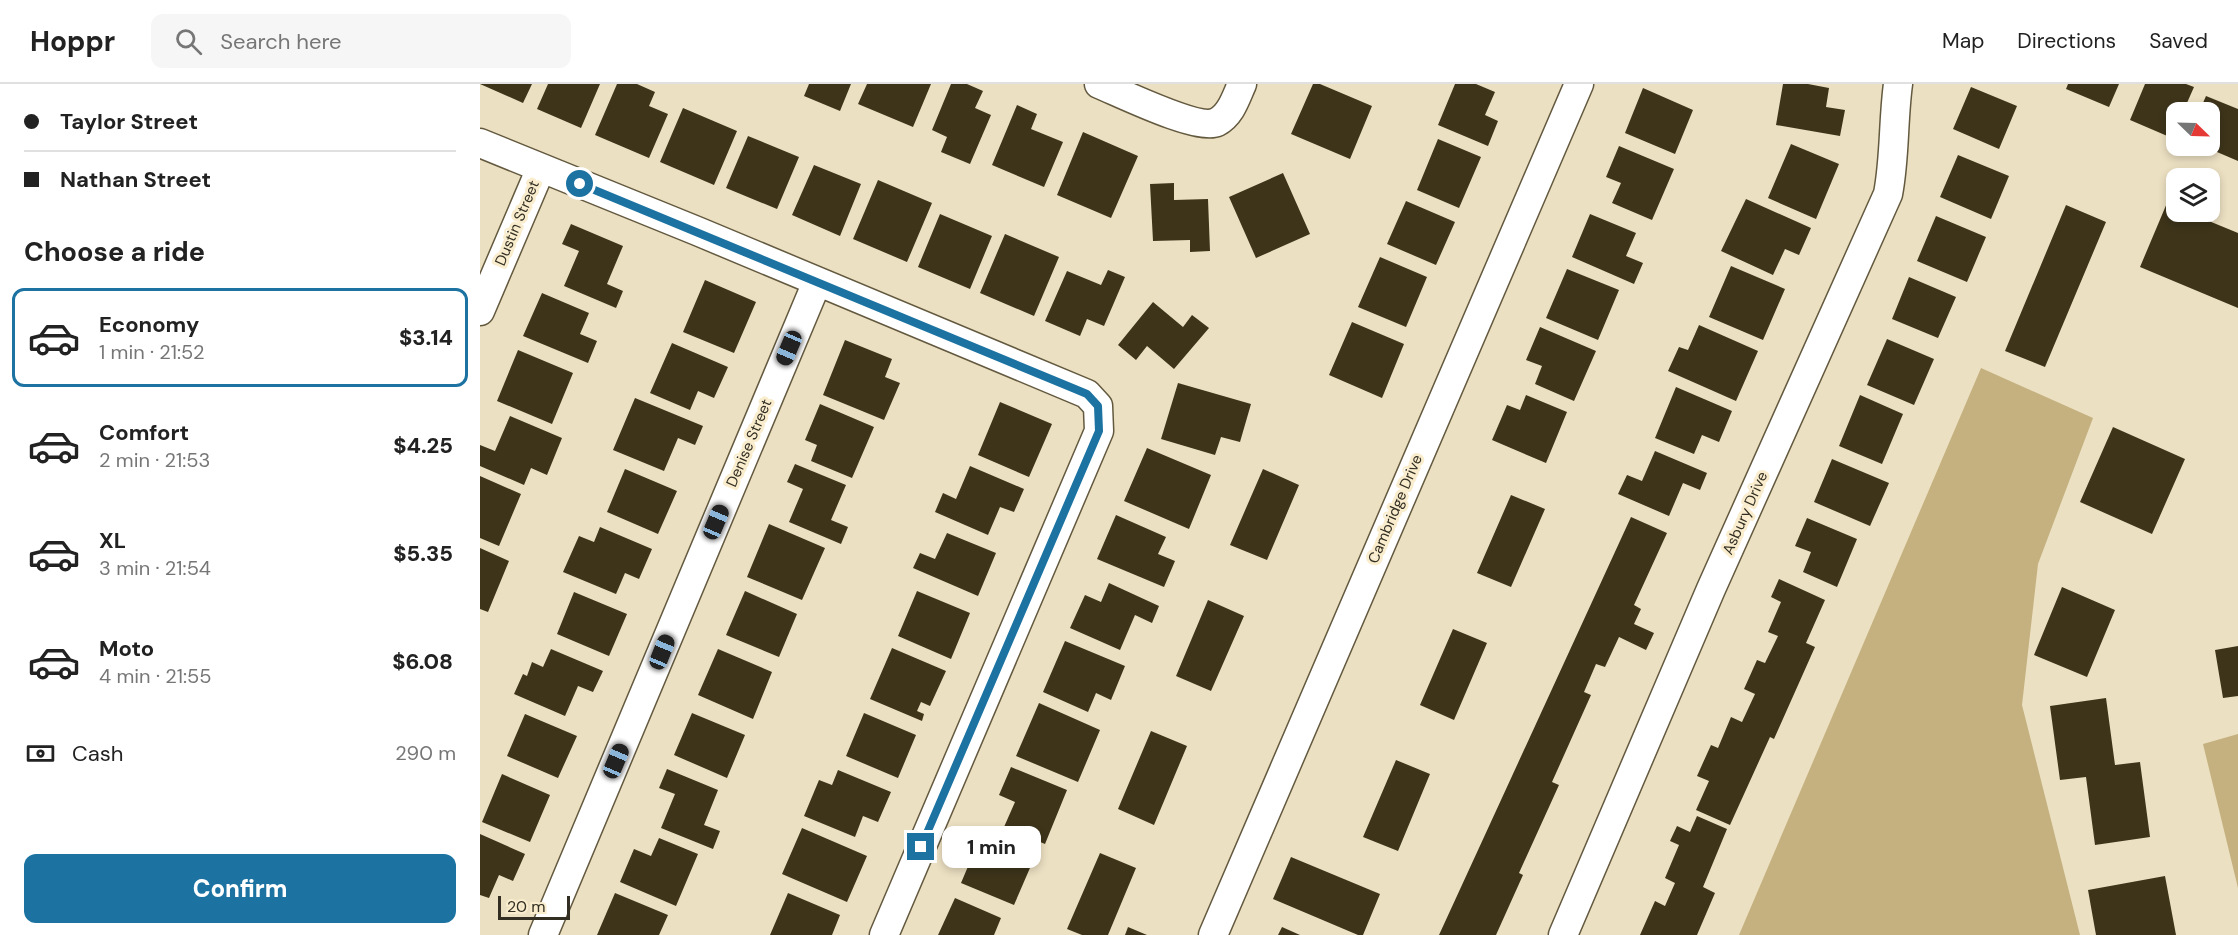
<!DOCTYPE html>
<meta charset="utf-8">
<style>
:root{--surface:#fff;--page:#f6f6f6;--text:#222;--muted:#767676;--line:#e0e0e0;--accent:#1c73a2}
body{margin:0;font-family:"DM Sans",sans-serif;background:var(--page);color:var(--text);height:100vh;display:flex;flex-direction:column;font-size:22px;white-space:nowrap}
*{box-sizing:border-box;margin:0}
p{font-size:20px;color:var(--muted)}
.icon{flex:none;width:33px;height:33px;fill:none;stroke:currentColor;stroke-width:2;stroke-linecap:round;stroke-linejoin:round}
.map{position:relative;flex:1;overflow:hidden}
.sheet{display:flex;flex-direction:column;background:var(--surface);width:480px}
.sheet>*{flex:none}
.guide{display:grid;align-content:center;height:132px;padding:0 24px;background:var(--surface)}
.needle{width:39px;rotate:113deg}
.tools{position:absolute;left:1686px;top:18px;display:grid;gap:12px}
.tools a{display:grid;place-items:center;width:54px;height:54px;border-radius:12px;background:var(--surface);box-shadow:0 3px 9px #0003;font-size:30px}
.scale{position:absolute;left:18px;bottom:15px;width:72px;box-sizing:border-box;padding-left:6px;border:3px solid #322e22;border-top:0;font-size:16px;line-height:21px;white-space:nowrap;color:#322e22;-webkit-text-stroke:4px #f9edce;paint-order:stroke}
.end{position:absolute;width:27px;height:27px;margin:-14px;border:8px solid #1c73a2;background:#fff;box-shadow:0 0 0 3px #fff}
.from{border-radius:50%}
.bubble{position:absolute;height:42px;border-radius:12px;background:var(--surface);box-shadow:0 3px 9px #0003;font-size:20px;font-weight:800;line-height:42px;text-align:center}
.car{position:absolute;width:18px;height:36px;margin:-18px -9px;border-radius:8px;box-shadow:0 0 4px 2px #0007;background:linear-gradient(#222 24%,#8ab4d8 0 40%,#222 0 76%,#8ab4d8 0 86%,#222 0)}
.guide b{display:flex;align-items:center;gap:21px;height:57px;font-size:22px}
.guide b+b{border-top:2px solid var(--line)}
.guide i{width:15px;height:15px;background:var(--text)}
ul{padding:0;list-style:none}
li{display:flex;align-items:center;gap:18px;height:99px;margin:0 12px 9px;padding:0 12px;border:3px solid transparent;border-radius:12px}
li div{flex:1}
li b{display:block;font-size:22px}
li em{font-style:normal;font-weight:800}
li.selected{border-color:var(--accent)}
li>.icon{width:54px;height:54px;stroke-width:1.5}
h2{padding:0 24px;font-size:27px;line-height:72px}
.pay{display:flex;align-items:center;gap:15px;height:66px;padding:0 24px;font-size:22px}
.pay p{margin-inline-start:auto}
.cta{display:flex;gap:12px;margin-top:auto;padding:12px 24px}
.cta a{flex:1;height:69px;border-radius:12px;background:var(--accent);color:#fff;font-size:24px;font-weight:800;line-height:69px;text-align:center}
header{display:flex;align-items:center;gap:36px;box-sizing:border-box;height:84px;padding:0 30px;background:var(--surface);border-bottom:2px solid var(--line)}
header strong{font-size:28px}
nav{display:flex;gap:33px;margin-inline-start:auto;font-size:21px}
.search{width:420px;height:54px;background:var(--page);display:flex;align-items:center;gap:15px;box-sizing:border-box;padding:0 21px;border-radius:12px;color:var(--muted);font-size:22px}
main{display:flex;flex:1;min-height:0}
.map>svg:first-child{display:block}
</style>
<header>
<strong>Hoppr</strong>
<div class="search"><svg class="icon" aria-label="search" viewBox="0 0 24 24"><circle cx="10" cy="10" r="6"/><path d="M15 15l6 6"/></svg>Search here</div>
<nav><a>Map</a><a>Directions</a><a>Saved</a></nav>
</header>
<main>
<section class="sheet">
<div class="guide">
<b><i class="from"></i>Taylor Street</b>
<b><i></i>Nathan Street</b>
</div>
<h2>Choose a ride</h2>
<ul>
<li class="selected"><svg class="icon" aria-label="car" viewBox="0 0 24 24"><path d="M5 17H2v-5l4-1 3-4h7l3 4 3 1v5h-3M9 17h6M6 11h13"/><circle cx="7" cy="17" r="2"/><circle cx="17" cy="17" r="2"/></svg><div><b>Economy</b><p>1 min · 21:52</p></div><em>$3.14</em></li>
<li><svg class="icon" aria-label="car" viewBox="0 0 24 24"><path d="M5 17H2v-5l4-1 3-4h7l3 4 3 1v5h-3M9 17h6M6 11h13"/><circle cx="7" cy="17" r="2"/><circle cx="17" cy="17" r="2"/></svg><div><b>Comfort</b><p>2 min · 21:53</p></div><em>$4.25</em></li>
<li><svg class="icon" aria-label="car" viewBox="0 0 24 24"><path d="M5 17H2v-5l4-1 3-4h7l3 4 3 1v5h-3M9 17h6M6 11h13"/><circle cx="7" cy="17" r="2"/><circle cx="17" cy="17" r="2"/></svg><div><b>XL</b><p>3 min · 21:54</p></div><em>$5.35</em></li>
<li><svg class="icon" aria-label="car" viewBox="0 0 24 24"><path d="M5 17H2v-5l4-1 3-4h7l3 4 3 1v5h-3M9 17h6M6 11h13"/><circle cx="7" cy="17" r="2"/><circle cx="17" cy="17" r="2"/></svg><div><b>Moto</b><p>4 min · 21:55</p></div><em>$6.08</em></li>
</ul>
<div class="pay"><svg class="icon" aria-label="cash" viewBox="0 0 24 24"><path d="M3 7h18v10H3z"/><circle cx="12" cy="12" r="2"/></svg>Cash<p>290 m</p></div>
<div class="cta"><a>Confirm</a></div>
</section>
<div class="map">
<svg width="1758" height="851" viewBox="0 0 1758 851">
<rect width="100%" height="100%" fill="#ece0c2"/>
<path fill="#c4b17f" d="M1501,284L1613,334L1558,480L1542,621L1600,851H1259Z
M1758,650V804L1723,660Z"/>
<path fill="#3d341a" d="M0,0H52L43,19Z
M68,0H120L101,44L57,25Z
M137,0H157L175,8L169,22L188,30L169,74L115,51Z
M329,0H371L360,27L324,12Z
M387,0H451L433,43L378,20Z
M471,0H487L503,7L495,24L511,31L490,80L461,68L467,53L452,46Z
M833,0H840L892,22L870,75L811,50Z
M975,0H996L1015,8L1005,31L1018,37L1008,62L958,41Z
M1303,0H1328L1349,4L1346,23L1365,26L1360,52L1296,41Z
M1588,0H1639L1629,23L1586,5Z
M1665,0H1706L1714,3L1703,28H1696V44L1692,54L1650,36Z
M1491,3L1537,22L1519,65L1473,45Z
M1163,4L1213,26L1195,70L1145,49Z
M1726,12L1758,25V77L1723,62H1730V28H1719Z
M537,21L557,30L551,45L583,58L564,103L512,81Z
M203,24L257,47L234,101L180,78Z
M603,48L658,72L631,134L577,111Z
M268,52L319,73L297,125L246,104Z
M958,55L1001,73L979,124L937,106Z
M1311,60L1359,80L1336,135L1288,114Z
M1139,62L1194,85L1172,136L1132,119L1141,99L1126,93Z
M1478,71L1529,92L1511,135L1460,113Z
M334,81L381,100L360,152L312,131Z
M803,89L830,150L776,174L749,113Z
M398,96L452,119L427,178L373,155Z
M694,99V116L728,115L730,167L710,168V156L673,157L670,100Z
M1266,115L1331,144L1319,171L1305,165L1293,191L1241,167Z
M926,117L975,138L956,181L907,160Z
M1687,119L1696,123V128H1707L1758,149V224L1660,183Z
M1586,121L1626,138L1565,283L1525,267Z
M460,130L512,152L490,205L438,183Z
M1110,130L1156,149L1146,172L1163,179L1154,200L1092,173Z
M1456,132L1506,153L1487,198L1437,177Z
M91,140L143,162L127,200L143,207L136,224L84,202L99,167L82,160Z
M525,150L579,173L554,232L500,209Z
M900,173L947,193L926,243L878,223Z
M1251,182L1305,205L1283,256L1229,233Z
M1087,185L1139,206L1118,256L1066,234Z
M628,186L645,193L624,242L607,235L600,252L565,237L587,187L621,201Z
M1429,193L1476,213L1458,254L1412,235Z
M225,196L276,218L254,269L203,248Z
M62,209L109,229L100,250L117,257L108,279L43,252Z
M673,218L703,243L712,231L729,244L694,285L667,262L656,276L638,261Z
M872,238L924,260L902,314L849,291Z
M1219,241L1278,267L1256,317L1188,287L1199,263L1208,266Z
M1060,243L1116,267L1094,317L1055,300L1062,282L1046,276Z
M1407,255L1454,275L1434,321L1387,301Z
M365,256L412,275L405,293L420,299L404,336L343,311Z
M192,259L248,283L234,314L218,307L210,326L170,309Z
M38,266L93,289L72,340L17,317Z
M698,299L771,320L760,358L741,353L735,371L681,355Z
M1196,303L1252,327L1239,358L1222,351L1214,370L1175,354Z
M1046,311L1087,328L1066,379L1012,356L1027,321L1040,326Z
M1380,311L1423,330L1402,380L1359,362Z
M155,314L223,342L215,361L198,354L184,387L133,366Z
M520,318L572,340L549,393L498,371Z
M340,320L394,343L372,394L331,377L337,361L325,356Z
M30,332L82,354L67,391L51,384L44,401L0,382V361L15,367Z
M1633,343L1705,375L1672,450L1600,418Z
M667,364L731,391L709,445L644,417Z
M1175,367L1227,389L1220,406L1203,399L1189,432L1138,410L1147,391L1162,397Z
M1352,375L1409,399L1390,442L1334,418Z
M315,380L366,401L351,436L368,443L361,460L309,438L323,405L307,398Z
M490,382L544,405L534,428L520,423L508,451L455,428L463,409L476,415Z
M145,385L197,407L178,450L127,428Z
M783,385L819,401L787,476L750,461Z
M0,392L41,410L19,462L0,454Z
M1031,411L1065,425L1031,503L997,489Z
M636,431L686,453L678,470L695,477L684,503L617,475Z
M1151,433L1187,449L1154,521L1161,525L1154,540L1174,549L1166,566L1139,553L1125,583L1116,580L1104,608L1111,611L1072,698L1079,701L1039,789L1043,791L1016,851H959Z
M1327,434L1377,455L1357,503L1323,488L1331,468L1315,462Z
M289,440L345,464L322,516L267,493Z
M120,443L172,465L159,495L145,489L136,510L83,488L99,452L114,458Z
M467,449L516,469L498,512L433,484L440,469L455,475Z
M0,464L29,477L8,528L0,525Z
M1299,495L1345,516L1326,559L1335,563L1294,655L1290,653L1250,741L1216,726L1229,697L1217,692L1231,661L1238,664L1251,633L1262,638L1275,610L1264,605L1277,576L1285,579L1298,552L1288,548L1301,518L1291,513Z
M629,499L679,522L672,539L655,531L640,566L590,544L605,511L621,518Z
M1582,503L1635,526L1607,593L1554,571Z
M265,507L317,530L299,573L246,551Z
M437,507L490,529L471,575L418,552Z
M94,508L147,530L129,572L77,550Z
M728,516L764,532L731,607L696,592Z
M973,545L1007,559L974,636L940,621Z
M585,557L645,582L631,616L616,609L608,628L563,608Z
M1758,562V612L1743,614L1735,566Z
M412,564L466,587L450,622L441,618L437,627L444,630L442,637L390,615Z
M71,565L123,587L113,608L98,602L85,632L34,610L43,590L47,592L52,578L63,583Z
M238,565L292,588L273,635L218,611Z
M1626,614L1635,681L1660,678L1670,753L1615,761L1606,693L1580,696L1570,622Z
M559,619L620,646L598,698L536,672Z
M212,629L265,651L247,694L194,671Z
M384,629L436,651L418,694L366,672Z
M45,630L97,652L78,694L27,672Z
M671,647L707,662L674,741L638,725Z
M916,676L950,690L918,767L883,753Z
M531,683L587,706L565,760L524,743L535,718L519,711Z
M187,685L238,706L224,741L240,747L233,765L181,744L195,710L179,704Z
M358,686L411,708L398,738L383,732L375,753L324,732L339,696L352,701Z
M22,690L70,711L50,758L2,738Z
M1217,732L1247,745L1223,803L1235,809L1217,851H1160L1175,817L1185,822L1195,799L1185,794L1199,761L1190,757L1197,742L1210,748Z
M322,744L387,772L367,818L302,790Z
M503,747L556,770L534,821L481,799Z
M0,750L45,770L33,797L19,791L9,814L0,811Z
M179,754L218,770L196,822L140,798L154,765L171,772Z
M620,769L656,784L628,851H602L587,845Z
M811,773L900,810L883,851H878L793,815Z
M1685,792L1696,851H1616L1608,806Z
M135,809L188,831L179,851H117Z
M308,809L360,831L352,851H290Z
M475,814L521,834L514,851H458Z
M648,843L667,851H645Z
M802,843L820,851H798Z"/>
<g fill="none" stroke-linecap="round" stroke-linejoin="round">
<defs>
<path id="minor" d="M619,0C641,9 718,47 737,38C751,31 756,13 762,0
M0,59L217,147L607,310L618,322L619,347L404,851
M0,227L61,84
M63,851L337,198
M733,851L1099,0
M1083,851L1231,505L1408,110C1415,74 1413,37 1418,0"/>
</defs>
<use href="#minor" stroke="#63593f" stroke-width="31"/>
<use href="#minor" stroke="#fff" stroke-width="28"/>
</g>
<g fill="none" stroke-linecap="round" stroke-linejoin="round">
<path stroke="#1c73a2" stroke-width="8" d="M100,100L595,305L607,310L618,322L619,347L441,763"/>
</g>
<g text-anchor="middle" stroke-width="6" stroke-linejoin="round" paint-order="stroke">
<g font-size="15" fill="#322e22" stroke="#f9edce">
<text transform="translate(37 139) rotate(-67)" y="5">Dustin Street</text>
<text transform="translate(269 359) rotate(-67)" y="5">Denise Street</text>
<text transform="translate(915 425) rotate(-67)" y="5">Cambridge Drive</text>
<text transform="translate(1265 429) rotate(-66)" y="5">Asbury Drive</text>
</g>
</g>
</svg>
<div class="tools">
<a><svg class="needle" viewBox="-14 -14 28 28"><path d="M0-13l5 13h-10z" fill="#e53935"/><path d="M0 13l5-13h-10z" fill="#767676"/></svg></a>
<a><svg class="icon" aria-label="layers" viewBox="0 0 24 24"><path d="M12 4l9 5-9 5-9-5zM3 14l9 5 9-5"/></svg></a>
</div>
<div class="scale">20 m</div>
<i class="end from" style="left:100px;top:100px"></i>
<i class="end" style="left:441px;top:763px"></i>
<div class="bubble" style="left:462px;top:742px;width:99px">1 min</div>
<i class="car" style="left:309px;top:264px;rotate:203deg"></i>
<i class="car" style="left:236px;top:438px;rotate:23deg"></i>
<i class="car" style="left:182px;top:568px;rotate:22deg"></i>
<i class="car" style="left:136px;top:677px;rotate:23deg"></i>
</div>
</main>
